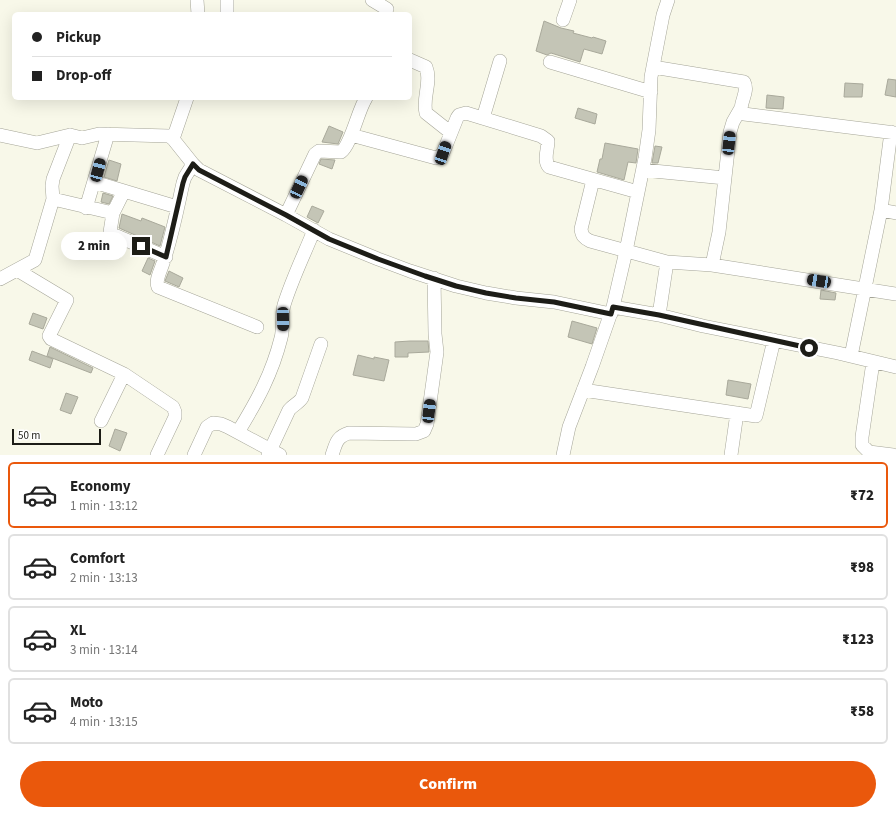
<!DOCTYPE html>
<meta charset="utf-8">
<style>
:root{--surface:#fff;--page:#f2f2f2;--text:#222;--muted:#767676;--line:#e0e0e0;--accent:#ea580c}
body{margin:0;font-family:"Source Sans 3",sans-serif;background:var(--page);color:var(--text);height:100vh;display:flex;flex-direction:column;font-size:15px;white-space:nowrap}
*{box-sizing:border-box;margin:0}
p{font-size:13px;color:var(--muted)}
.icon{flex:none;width:22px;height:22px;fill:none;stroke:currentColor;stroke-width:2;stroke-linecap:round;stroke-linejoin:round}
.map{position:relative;height:455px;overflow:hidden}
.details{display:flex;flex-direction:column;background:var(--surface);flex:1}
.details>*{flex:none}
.banner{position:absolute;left:12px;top:12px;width:400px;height:88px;border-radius:6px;box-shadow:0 4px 16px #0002;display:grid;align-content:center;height:88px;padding:0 20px;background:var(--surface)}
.scale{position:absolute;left:12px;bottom:10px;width:89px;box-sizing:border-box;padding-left:4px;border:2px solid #1d1d17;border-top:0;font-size:11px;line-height:14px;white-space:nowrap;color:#1d1d17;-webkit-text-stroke:3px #fff;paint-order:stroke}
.end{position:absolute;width:18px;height:18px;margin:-9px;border:5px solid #1d1d17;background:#fff;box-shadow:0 0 0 2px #fff}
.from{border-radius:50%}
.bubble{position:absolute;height:28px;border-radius:14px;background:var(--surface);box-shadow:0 4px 16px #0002;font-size:13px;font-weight:800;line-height:28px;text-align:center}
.car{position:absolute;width:12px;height:24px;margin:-12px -6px;border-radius:5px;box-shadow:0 0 3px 1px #0007;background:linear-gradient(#222 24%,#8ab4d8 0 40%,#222 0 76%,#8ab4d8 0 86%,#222 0)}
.banner b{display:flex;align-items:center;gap:14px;height:38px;font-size:15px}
.banner b+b{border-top:1px solid var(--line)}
.banner i{width:10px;height:10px;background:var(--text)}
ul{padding:7px 0 0;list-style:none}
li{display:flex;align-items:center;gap:12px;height:66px;margin:0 8px 6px;padding:0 12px;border:2px solid var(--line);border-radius:6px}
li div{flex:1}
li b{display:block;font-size:15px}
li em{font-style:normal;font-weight:800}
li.current{border-color:var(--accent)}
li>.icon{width:36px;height:36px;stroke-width:1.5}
.cta{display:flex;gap:8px;margin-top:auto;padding:8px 20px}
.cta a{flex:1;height:46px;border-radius:24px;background:var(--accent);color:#fff;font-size:16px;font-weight:800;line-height:46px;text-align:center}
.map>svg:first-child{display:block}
</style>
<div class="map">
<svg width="896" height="455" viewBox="0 0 896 455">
<rect width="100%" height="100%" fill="#f8f8e9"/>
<path fill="#c4c5b6" stroke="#a9a99b" d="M544,21L561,28L574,31L573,33L592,38L593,37L606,41L602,54L584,49L580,62L551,53L547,55L536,51Z
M888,79L896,80V97L885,95Z
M845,83L863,84L862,97H844Z
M767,95L784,97L783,109L766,108Z
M578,108L597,114L595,124L575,118Z
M329,126L343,132L338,144L322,142Z
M605,143L638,149L636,163L628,162L624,180L597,172L600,159H602Z
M655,146L662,147L658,163H652Z
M321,159L335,160L332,169L319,164Z
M109,160L121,164L117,181L104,177Z
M103,193L113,196L109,204L101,202Z
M312,206L324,211L318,223L307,217Z
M122,214L141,221L142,218L165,227L160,246L119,228Z
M109,241L126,248L120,258L103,248L108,241Z
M148,258L155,261L150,275L142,271Z
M169,271L183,278L179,287L165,281Z
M821,290L836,293L835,300L820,299Z
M33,313L47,318L43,329L29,324Z
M572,321L597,328L592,344L568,337Z
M410,341H428L429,352L408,353V357H395V342Z
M50,347L93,368L91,373L47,356Z
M32,351L53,359L50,368L29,360Z
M358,355L374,359V357L389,360L384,381L353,375Z
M728,380L751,384L748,399L726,395Z
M66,393L78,397L71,414L60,410Z
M115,429L127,433L120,451L109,446Z"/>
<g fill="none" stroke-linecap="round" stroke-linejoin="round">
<defs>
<path id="minor" d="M197,0L198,14
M372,0L387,9
M227,14V0
M563,20L570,0
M410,60L426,67C432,82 422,98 426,113L450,132
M550,62L651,92
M653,67L744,82C749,92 740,101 741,112L744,114L896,133
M483,118L500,61
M0,135L37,143L70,135L82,138L99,134L169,136L173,139L193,164L199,170L286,215L329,239L378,259L410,271L456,286L486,293L516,298L554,302L611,314
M351,135L436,158L440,156L443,153L457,118L459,115L466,113L541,136L548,141C548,150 543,160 549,167L638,192
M173,139L187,98
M193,164L185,177L183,183C177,210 172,237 163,263C161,270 155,280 158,287L257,327
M643,170L725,178
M593,180L581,229C582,236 584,238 590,241L667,262L712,265L896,294
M94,182L177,207
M124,191L113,213L110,232L112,234L166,257
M53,199L113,213
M86,208L108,134
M881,210L896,213
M286,215L315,154L319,151L341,152C351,145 358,110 366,98
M712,265L719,232L730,132L733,122L741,108
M17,270L67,300L49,336L51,339L124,374L173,407L175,412V417L157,455
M0,279L35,260L53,199L52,186L53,179L70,135
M613,307L659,315L703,326L838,353L896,367
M659,315L667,262
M851,356L881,210L891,132
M873,362L862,437V445L869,452L893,455
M583,390L756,416L774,340
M101,421L124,374
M238,432C257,401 272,374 281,338C284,327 281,315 284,305C292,279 304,255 314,230
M194,455L207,427L213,423L221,424L228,427L280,455
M268,455L289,410C293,405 299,403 302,398L321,344
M332,455C336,444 336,437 349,433L416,434L424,431L427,424L437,352L435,334L434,278
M563,455L569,427L592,367L613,307L626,251L645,158L649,130L651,77L663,15L668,0
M731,455L737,413"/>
</defs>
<use href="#minor" stroke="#a5a598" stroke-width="14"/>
<use href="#minor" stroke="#fff" stroke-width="13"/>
</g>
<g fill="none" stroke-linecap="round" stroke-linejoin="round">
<path stroke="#1d1d17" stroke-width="5" d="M141,246L166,257L183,183L185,177L193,164L199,170L286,215L329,239L378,259L425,276L456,286L486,293L516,298L554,302L611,314L613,307L659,315L809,348"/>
</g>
</svg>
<div class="scale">50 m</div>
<i class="end from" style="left:809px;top:348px"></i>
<i class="end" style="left:141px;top:246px"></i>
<div class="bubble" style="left:61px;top:232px;width:66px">2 min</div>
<i class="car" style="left:729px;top:143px;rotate:6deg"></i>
<i class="car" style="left:443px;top:153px;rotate:19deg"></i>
<i class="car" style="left:98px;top:170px;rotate:15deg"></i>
<i class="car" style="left:299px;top:187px;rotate:25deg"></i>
<i class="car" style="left:819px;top:281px;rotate:279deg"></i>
<i class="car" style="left:283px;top:319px;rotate:179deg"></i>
<i class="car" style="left:429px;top:411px;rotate:7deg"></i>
<div class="banner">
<b><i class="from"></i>Pickup</b>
<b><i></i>Drop-off</b>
</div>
</div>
<section class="details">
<ul>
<li class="current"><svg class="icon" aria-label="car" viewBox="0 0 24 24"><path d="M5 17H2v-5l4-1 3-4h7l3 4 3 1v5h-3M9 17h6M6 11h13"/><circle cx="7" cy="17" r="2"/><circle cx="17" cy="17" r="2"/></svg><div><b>Economy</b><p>1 min · 13:12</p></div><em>₹72</em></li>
<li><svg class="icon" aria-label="car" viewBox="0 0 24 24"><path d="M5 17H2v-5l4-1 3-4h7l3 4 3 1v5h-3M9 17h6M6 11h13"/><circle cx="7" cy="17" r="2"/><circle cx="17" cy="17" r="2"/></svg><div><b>Comfort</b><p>2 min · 13:13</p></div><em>₹98</em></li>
<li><svg class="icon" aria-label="car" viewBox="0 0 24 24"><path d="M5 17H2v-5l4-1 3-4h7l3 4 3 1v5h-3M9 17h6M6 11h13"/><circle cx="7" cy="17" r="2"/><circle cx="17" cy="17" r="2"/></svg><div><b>XL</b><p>3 min · 13:14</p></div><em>₹123</em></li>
<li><svg class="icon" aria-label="car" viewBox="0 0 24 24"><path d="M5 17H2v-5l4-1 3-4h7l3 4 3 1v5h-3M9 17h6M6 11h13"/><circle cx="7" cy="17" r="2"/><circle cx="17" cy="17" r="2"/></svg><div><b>Moto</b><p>4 min · 13:15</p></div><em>₹58</em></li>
</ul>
<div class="cta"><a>Confirm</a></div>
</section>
